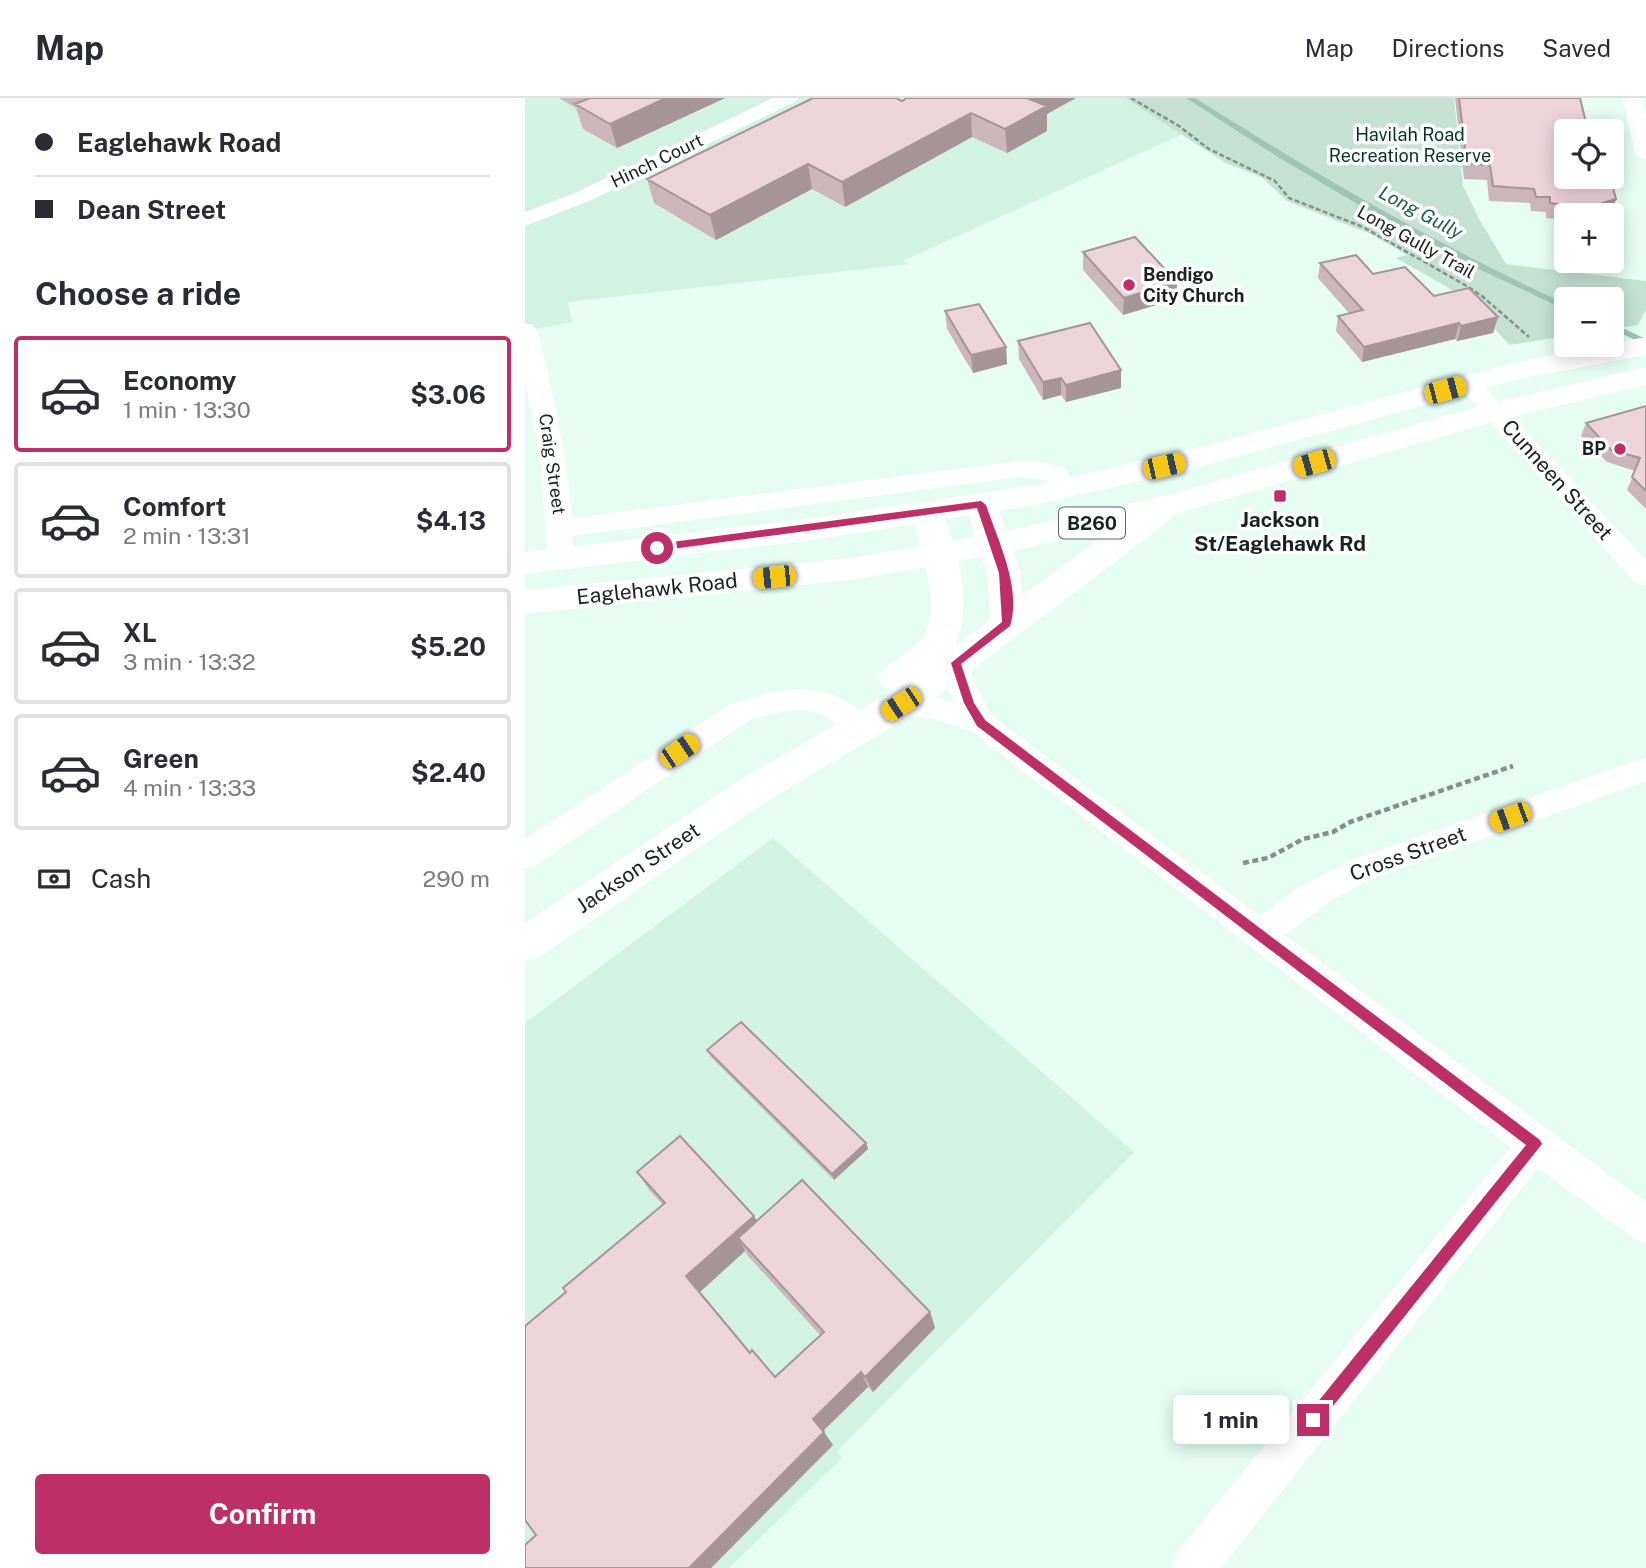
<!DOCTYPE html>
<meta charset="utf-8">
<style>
:root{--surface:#fff;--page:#f7f7f7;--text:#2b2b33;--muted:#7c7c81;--line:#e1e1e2;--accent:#bc3067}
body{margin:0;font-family:"Public Sans",sans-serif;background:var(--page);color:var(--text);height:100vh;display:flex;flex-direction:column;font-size:26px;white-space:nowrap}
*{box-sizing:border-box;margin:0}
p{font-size:23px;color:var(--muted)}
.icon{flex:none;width:38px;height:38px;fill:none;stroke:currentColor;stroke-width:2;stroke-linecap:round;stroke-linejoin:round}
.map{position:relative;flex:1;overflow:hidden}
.panel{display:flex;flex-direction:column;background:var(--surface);width:525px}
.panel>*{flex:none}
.guide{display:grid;align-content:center;height:154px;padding:0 35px;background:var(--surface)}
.fabs{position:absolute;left:1029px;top:21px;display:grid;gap:14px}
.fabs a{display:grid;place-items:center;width:70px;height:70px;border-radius:7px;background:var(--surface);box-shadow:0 4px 18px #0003;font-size:35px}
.end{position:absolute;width:32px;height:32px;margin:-16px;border:9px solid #bc3067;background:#fff;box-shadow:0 0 0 4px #fff}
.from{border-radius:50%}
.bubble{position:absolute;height:49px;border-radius:7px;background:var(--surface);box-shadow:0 4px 18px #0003;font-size:23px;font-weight:700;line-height:49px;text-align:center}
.car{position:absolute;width:21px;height:42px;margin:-21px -10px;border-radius:9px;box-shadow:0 0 5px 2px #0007;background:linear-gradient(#f5c518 24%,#345 0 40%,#f5c518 0 76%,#345 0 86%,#f5c518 0)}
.guide b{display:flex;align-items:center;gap:24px;height:66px;font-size:26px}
.guide b+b{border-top:2px solid var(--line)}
.guide i{width:18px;height:18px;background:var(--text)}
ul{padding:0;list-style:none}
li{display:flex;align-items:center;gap:21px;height:116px;margin:0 14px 10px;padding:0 21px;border:4px solid var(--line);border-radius:7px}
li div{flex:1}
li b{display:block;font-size:26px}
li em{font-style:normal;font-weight:700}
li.selected{border-color:var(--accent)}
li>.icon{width:63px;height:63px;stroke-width:1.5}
h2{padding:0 35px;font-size:32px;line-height:84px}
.pay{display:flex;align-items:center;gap:18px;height:77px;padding:0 35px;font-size:26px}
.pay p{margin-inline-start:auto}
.cta{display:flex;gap:14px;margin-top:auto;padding:14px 35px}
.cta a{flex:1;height:80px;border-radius:7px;background:var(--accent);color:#fff;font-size:28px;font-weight:700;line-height:80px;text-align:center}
header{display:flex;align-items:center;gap:42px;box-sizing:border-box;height:98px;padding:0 35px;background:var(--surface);border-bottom:2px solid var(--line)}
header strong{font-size:33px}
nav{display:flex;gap:38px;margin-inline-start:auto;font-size:24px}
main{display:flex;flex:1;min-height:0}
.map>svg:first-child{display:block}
</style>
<header>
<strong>Map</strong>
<nav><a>Map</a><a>Directions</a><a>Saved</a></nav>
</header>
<main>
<section class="panel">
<div class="guide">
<b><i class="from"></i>Eaglehawk Road</b>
<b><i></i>Dean Street</b>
</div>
<h2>Choose a ride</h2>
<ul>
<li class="selected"><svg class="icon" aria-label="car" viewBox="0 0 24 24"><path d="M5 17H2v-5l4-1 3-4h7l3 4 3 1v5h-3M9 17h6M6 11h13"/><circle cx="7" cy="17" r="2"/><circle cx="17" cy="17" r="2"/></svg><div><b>Economy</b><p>1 min · 13:30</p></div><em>$3.06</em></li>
<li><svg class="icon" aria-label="car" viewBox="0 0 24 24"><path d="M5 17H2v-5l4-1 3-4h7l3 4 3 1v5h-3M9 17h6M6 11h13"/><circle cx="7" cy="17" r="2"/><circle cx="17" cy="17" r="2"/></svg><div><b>Comfort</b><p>2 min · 13:31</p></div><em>$4.13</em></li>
<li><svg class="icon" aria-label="car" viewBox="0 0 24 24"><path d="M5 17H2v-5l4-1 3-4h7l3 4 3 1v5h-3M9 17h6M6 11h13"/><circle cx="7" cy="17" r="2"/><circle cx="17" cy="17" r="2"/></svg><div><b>XL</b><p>3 min · 13:32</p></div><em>$5.20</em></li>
<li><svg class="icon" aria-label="car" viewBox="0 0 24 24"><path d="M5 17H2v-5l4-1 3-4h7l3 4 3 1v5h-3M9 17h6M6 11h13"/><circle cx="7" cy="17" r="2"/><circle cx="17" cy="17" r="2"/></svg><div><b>Green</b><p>4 min · 13:33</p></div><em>$2.40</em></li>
</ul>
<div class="pay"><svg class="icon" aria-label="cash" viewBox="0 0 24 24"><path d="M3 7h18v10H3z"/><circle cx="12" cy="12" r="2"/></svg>Cash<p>290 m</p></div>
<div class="cta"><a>Confirm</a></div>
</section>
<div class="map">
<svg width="1121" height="1470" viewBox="0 0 1121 1470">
<rect width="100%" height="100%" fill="#e5fdf2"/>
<path fill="#d2f3e4" d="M0,0H600L658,36L378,163L384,166L43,204L47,224L0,233Z
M248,740L609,1054L312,1353L317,1360L204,1470H0V925Z"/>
<path fill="#c5e1d4" d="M600,0H929L938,88L954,121L981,166L1121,183V212L1113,227L1087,231V201H1041V238L985,247L936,197L871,160L882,157L846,136L762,103L738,80L701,65Z"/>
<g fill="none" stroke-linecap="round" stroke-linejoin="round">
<path fill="#9fc5b4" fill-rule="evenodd" d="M661,0H670C790,76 912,147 1041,206V212L941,165L846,114L753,59Z
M1087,225L1121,241V247L1087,231Z"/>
<path stroke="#81928a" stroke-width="2.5" stroke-dasharray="5 2.5" stroke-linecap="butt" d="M606,0L654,28L684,51L750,83L764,100L838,129L940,187L957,198L1004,239"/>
<path stroke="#81928a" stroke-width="4.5" stroke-dasharray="6 3.5" stroke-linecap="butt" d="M718,765L743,760L778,741L808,734L825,724L988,668"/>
<path fill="#fff" fill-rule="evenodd" d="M248,0H273L270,4L64,103L0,128V114L50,95Z
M1097,0H1117L1121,17V62L1114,60L1111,56Z
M0,225L8,227L12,232C28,294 42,356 47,420L494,363L516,364L540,370L552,390L548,396L539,398L530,396L522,382L494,379L48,438V453L44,460L35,462L26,460L22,453L16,369L0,280Z
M944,279L952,281L1121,462V488L1111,486L936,291L932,286L936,281Z
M431,554L441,558L452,590L466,617L735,818L771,791L824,763L1121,659V683L846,781L807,802L760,837L1121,1104V1146L1108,1140L1013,1070L696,1470H646L652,1454L985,1049L446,633L413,622L366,614L361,606L366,598C385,592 411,598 430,605L422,590L417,565L421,558Z
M276,591C306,593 335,604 350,632L346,640C318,649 317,624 295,616C274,608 246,615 225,622L11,767L0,771V741L205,606L250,593Z"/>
<path fill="#fff" fill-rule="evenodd" d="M456,396L467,400L472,407L496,475L497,498L629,400L640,397L651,400L656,408L651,416L615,445L389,616L239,705L14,859L0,864V825L213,683L368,593L358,589L352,580C362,563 383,556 396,541C420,515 393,445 385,415L390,407L401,404L412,407C433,440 449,513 429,548L465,521L462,475L440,407L445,400Z"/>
<path fill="#fff" fill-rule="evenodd" d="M1121,239V257L994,281L664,372L510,407L288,442L0,476V454L288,420L510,387L664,352L991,264Z
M1121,269V287L975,322L640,419L471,457L325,482L0,516V492L325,460L471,435L639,398L958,307Z"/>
</g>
<path fill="#ccb6bb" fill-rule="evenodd" d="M34,0H200L92,50L58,31L51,10Z
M930,0H1055L1063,33L1091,101L1086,116L1081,117H1041V122L1021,120V114L1006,113L1005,105L964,103L962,82L939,81Z
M377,3L522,16V33L482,55L447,39L320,109L287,91L191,142L129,105L122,81Z
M558,154L652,184L651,201L598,217L558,172Z
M795,165L848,176L909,198L973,219L968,235L932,243L930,241L837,264L811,233L813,218L824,215L793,180Z
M420,213L481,249L482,266L448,275L422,231Z
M493,243L596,290L541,304L536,297L518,302L494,261Z
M1121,308V411L1102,392L1110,373L1082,364L1056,338L1061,325Z
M182,952L341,1045L343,1051L309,1082L186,959Z
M112,1074L229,1118L232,1123L405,1214L410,1230L348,1294L343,1289L298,1333L308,1347L186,1470H0L11,1437L41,1194L138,1107L125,1093ZM220,1153L223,1158L295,1237L250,1279L225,1255L174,1194Z"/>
<path fill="#a69499" d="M141,0H200L92,50L85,26Z
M506,0H551L522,16V33L482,55L480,31Z
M446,15L447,39L320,109L317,84Z
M283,66L287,91L191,142L185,117Z
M1091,101L1086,116L1081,117H1058L1061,110Z
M652,184L651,201L598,217L599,200Z
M973,219L968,235L932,243L936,228Z
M934,225L930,241L837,264L839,249Z
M481,249L482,266L448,275L446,257Z
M596,272V290L541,304V287Z
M536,280V297L518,302V284Z
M341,1045L343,1051L309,1082L307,1076Z
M229,1118L239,1136L213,1140L220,1153L174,1195L161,1178Z
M405,1214L410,1230L348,1294L340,1279Z
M336,1274L343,1289L297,1334L288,1321Z
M299,1334L308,1347L186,1470H164Z"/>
<path fill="#edd4da" stroke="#a69499" stroke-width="2" d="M65,0H141L85,26L50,6Z
M288,0H371L377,3L382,0H506L504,1L522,8L480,31L446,15L317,84L283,66L185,117L122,81Z
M934,0H1055L1063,33H1041V79H1085L1091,101L1061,110L1025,105V99H1011L1009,91L968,88L965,67L942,66Z
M610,139L652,184L599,200L558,154Z
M831,157L848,176L880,169L909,198L944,190L973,219L936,228L934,225L839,249L813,218L838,212L795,165Z
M454,206L481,249L446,257L420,213Z
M565,225L596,272L541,287L536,280L518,284L493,243Z
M1121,308V393L1107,379L1115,360L1086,352L1061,325Z
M216,924L341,1045L307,1076L182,952Z
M155,1038L229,1118L161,1178L225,1255L227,1252L250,1279L299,1234L213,1140L277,1082L405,1214L340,1279L336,1274L288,1321L299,1334L164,1470H0V1447L11,1437L0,1422V1228L41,1194L38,1190L140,1105L112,1074Z"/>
<path fill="#bc3067" d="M456,403L461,407C473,443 497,490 485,528L436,566L449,605L460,622L1015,1042L1017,1046L793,1327L788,1329L783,1327L780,1322L783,1316L1001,1047L452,628L439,605L426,565L477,524L474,475L452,410L132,453L127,450L132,446Z"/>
<g fill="#bc3067" stroke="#fff" stroke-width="2.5">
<circle cx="604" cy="187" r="7"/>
<circle cx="1095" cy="351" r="7"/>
<rect x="748" y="391" width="14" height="14" rx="3.5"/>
</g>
<g text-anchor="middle" stroke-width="7" stroke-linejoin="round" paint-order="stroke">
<g font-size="18" fill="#003524" stroke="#fff">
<text x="885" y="43">Havilah Road<tspan x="885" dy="21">Recreation Reserve</tspan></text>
</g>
<g font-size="18" fill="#19221e" stroke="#fff">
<text transform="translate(132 63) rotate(-26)" y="6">Hinch Court</text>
<text transform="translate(891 144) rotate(29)" y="6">Long Gully Trail</text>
<text transform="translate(27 366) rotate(82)" y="6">Craig Street</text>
</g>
<g font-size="18" font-weight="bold" fill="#19221e" stroke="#fff" text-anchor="start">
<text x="618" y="183">Bendigo<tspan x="618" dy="21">City Church</tspan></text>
<text x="1081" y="357" text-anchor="end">BP</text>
</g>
<g font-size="19" font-style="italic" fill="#1e6149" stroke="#fff">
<text transform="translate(896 114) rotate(28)" y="7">Long Gully</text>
</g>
<rect fill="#fff" stroke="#5e6462" stroke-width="2" x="534" y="409.5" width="66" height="31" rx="5"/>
<g font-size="19" font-weight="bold" fill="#19221e">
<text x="567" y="432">B260</text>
</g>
<g font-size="21" fill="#19221e" stroke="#fff">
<text transform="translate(1032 382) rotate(48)" y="7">Cunneen Street</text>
<text transform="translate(132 491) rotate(-6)" y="7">Eaglehawk Road</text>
<text transform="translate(883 756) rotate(-20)" y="7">Cross Street</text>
<text transform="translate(113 770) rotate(-34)" y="7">Jackson Street</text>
</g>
<g font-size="21" font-weight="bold" fill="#19221e" stroke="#fff">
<text x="755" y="429">Jackson<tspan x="755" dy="24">St/Eaglehawk Rd</tspan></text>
</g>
</g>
</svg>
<div class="fabs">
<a><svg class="icon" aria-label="locate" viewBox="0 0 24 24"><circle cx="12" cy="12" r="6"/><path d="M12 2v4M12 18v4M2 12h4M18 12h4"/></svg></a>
<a>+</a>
<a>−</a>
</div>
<i class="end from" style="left:132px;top:450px"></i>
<i class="end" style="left:788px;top:1322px"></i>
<div class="bubble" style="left:648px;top:1297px;width:116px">1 min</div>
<i class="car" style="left:920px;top:292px;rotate:75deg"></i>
<i class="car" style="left:789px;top:365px;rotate:254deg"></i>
<i class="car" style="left:639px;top:368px;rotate:77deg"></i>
<i class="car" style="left:249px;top:479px;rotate:264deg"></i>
<i class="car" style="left:376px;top:606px;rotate:237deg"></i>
<i class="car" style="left:154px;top:653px;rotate:56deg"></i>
<i class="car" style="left:985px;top:719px;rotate:250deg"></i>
</div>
</main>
